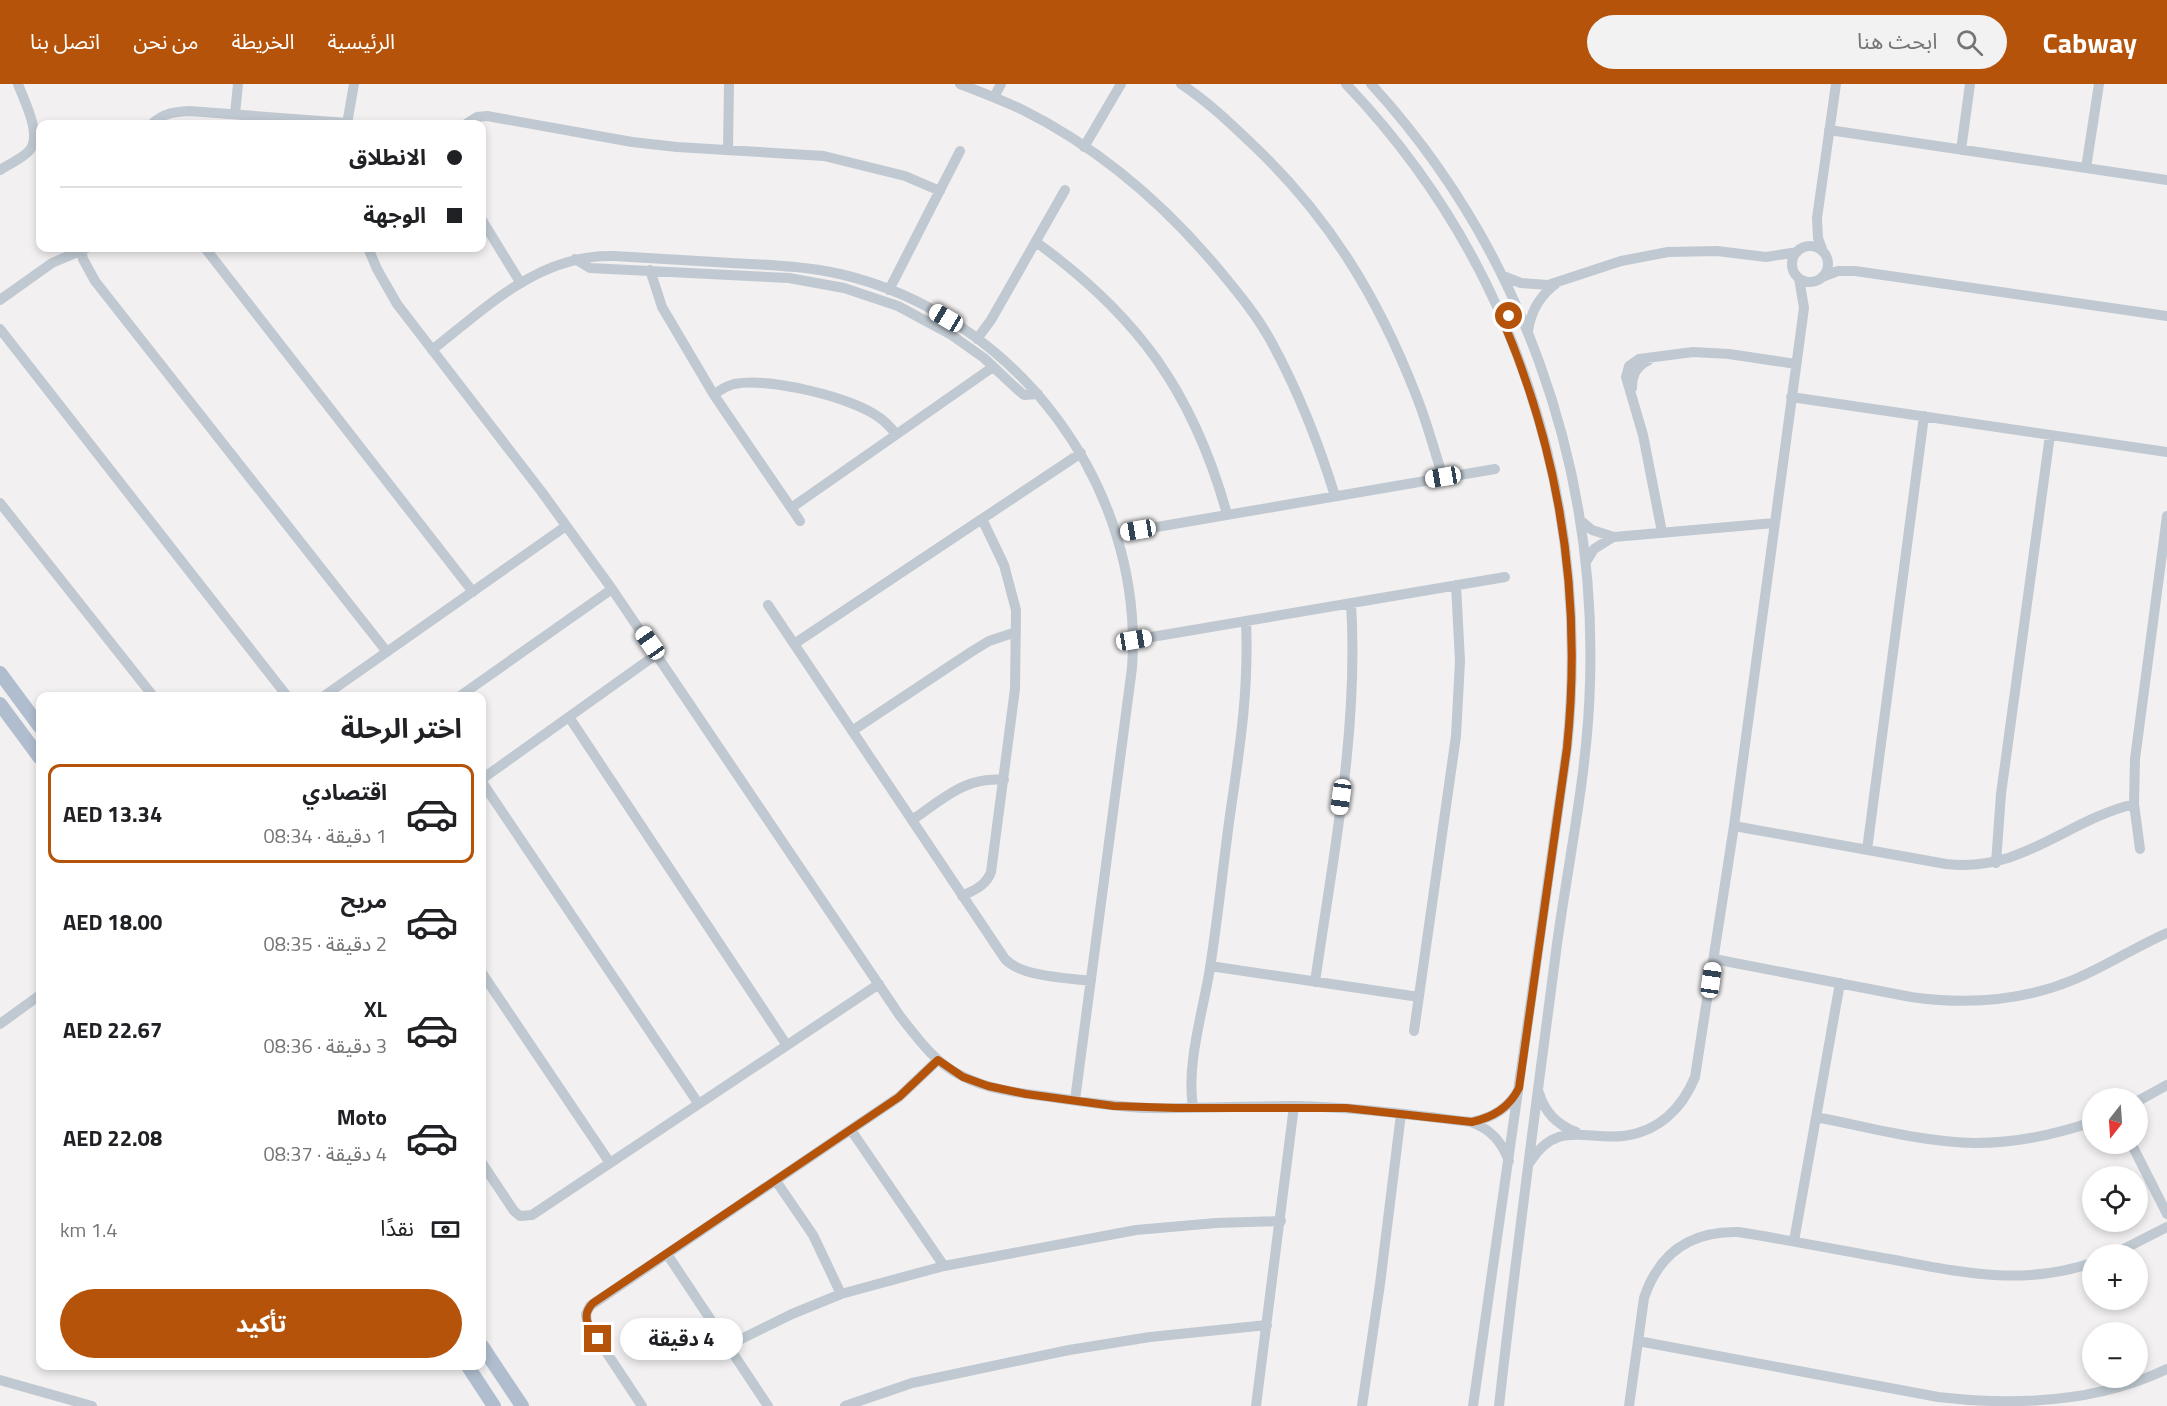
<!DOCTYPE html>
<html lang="ar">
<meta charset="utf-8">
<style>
:root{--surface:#fff;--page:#f2f2f2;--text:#202124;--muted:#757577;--line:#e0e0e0;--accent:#b45309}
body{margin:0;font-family:"Titillium Web","Noto Sans Arabic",sans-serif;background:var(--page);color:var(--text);direction:rtl;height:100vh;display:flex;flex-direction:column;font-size:22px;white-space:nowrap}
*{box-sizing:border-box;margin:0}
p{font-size:20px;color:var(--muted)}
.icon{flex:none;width:33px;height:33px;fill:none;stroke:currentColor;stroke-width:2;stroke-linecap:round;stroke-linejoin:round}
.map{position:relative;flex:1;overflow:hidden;direction:ltr}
.details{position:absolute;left:36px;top:608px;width:450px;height:678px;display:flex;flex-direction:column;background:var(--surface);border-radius:12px;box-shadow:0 3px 9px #0003;direction:rtl}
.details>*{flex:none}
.top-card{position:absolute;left:36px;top:36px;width:450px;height:132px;border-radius:12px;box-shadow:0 3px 9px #0003;direction:rtl;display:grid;align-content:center;height:132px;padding:0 24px;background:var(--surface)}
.needle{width:39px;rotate:197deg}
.fabs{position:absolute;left:2082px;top:1004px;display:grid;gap:12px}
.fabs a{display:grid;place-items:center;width:66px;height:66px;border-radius:50%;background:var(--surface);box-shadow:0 3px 9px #0003;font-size:30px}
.end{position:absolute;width:27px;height:27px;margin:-14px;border:8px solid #b45309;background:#fff;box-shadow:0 0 0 3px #fff}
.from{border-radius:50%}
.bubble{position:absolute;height:42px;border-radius:21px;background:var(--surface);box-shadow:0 3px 9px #0003;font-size:20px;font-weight:700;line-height:42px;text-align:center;direction:rtl}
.car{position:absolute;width:18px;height:36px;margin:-18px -9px;border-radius:8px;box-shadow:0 0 4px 2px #0007;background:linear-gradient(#fff 24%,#345 0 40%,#fff 0 76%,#345 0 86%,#fff 0)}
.top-card b{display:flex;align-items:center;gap:21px;height:57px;font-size:22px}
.top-card b+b{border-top:2px solid var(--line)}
.top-card i{width:15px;height:15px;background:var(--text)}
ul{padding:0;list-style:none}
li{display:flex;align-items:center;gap:18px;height:99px;margin:0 12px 9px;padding:0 12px;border:3px solid transparent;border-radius:12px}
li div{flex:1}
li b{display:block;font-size:22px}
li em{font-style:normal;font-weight:700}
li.on{border-color:var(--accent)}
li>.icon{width:54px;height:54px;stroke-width:1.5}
h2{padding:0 24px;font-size:27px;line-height:72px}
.pay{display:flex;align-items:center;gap:15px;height:66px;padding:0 24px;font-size:22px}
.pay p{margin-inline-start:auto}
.primary-button{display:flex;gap:12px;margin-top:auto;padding:12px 24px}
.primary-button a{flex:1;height:69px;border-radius:36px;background:var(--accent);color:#fff;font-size:24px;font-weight:700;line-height:69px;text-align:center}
header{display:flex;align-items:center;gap:36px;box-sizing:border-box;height:84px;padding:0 30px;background:var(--accent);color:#fff}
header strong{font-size:28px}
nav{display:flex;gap:33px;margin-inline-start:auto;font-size:21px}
.search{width:420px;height:54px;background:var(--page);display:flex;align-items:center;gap:15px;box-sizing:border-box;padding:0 21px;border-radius:33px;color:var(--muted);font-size:22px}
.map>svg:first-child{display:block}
</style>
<header>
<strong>Cabway</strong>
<div class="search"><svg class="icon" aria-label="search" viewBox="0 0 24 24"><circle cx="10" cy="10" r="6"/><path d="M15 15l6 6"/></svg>ابحث هنا</div>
<nav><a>الرئيسية</a><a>الخريطة</a><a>من نحن</a><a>اتصل بنا</a></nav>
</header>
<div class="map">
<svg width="2167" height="1322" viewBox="0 0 2167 1322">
<rect width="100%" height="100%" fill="#f2f0f0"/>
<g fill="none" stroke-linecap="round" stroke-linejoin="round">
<path stroke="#c0c9d1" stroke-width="10" d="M960,0C981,8 1002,16 1023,26C1099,64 1166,122 1220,187C1239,210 1259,234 1273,261C1299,309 1319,360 1335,412
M1181,0C1207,17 1229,38 1251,59C1328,131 1378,213 1416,311C1427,338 1434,366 1443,393
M1346,0C1517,179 1592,419 1567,664L1473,1322
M1371,0C1520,163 1597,378 1590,598C1588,686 1569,773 1557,860C1537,1014 1516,1168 1499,1322
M994,13L1001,0
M235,30L238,0
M152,40C163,29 174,28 189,27L347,39
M347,40L354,0
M466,40L477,33L487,32L632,58L677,63L824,72L905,92L940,107
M1829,46L2167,96
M1084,63L1121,0
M728,65L729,0
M1961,66L1970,0
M2086,84L2099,0
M0,86C9,80 21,75 28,68C44,53 24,17 18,0
M482,136L520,198
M1036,158C1138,232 1193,308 1227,430
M1792 180a18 18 0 1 1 36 0a18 18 0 1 1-36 0Z
M205,164L473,508
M368,164L377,185L397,220L541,407L612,505L900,932C918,955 935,979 962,992C989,1006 1020,1009 1050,1013C1083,1018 1116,1023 1149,1024C1198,1025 1246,1022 1295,1022C1354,1023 1412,1031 1471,1038C1491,1045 1502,1058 1509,1077
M81,165L83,175L95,197L387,568
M1823,168L1818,154L1817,134L1836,0
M575,175L590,184L789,194L844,204L898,222L950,250L984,274L1018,306L1024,311L1038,310
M650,186L662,223L714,311L800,437
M1503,192L1521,199L1548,201L1621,177L1668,168L1717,167L1766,173L1797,168
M1822,193L1838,187H1855L2167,232
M889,206L960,67
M0,216L52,179L87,164
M0,245L287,612
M1528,247C1531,226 1540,211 1557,199
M977,255L991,236L1065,106
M432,266C487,223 539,170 614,172C653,174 692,177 732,179C768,181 804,182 840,190C1017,231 1145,404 1132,584L1075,1016
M1632,304C1632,290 1637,282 1649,276
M714,311C720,306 726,302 734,300C768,293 852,313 880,334C886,338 891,344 896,350
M1791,313L2167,368
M0,419L153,612
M791,424L993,283
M1580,436L1592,446L1614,453L1774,439
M1662,448L1643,351L1626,293L1629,282L1639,275L1693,268L1729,270L1796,280
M1116,450L1495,385
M1586,478L1594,465L1613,453
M768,521L1005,875C1022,893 1067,894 1091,897
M1134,556L1505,493
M794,560L1081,369
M324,612L566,442
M460,612L612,505
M569,633L786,960
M852,647L971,568L989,557L1016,548
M482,695L657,570
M482,698L698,1019
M912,736C942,716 965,692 1004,696
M1734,742L1946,780C2022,789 2065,737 2134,720
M2140,765L2134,720L2135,675L2167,432
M1867,766L1924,332
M1996,779L2001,710L2050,351
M962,812C974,806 986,802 991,788L1015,605L1016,526L1004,481L982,435
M1714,875L1911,913C1967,921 2020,918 2073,896C2105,883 2135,863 2167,849
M1210,882L1419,913
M482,889L610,1079
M1315,898C1333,772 1359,646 1351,519
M0,940L40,911
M1414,947L1456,652L1460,577L1456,501
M1539,1009C1545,1029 1557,1041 1576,1048
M2138,1017L2167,1001
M1193,1023C1186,980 1203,928 1210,884C1218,833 1223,782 1230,731C1240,663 1249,606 1246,537
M1816,1033C1868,1043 1922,1058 1975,1059C2016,1059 2054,1051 2092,1038
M1472,1038C1491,1034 1507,1026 1517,1008
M851,1046L944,1182
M2131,1059L2167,1130
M1530,1078C1557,1036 1584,1056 1623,1052C1658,1048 1682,1025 1695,993L1734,742L1804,224L1799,194
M482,1079L514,1127L520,1132L532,1131L879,900
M776,1097L813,1151L841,1210
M1794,1157L1840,899
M667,1170L768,1322
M2114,1170L2167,1143
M1638,1257L1938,1313C2015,1322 2096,1319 2167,1285
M729,1261L792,1230L841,1210L944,1182L1136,1146L1216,1139L1281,1137
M0,1296L92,1322
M642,1322L587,1239L586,1230L590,1222L899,1013L938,976
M845,1322L912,1299L1069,1266L1150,1253L1267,1241
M1256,1322L1294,1022
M1362,1322L1380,1200L1401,1030
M1629,1322L1644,1214C1659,1169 1690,1147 1738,1148C1790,1156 1842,1167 1895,1176C1964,1189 2023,1202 2092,1179"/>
<path stroke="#afbdce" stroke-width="14" d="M0,589L40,643
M0,620L40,674
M482,1262L522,1322
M467,1281L494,1322"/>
</g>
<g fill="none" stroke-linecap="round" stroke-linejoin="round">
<path stroke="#b45309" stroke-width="8" d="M598,1255C589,1243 580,1232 593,1219L899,1013L938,976L963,993L988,1002L1026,1010L1114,1022L1176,1024H1346L1472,1038C1493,1033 1509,1024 1519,1004L1567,664C1582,517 1561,373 1503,237L1509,232"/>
</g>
</svg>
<div class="fabs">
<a><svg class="needle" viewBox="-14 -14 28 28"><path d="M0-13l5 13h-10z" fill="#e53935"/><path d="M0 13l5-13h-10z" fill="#757577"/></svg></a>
<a><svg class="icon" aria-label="locate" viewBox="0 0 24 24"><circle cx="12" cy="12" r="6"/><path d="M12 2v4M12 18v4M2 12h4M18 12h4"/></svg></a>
<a>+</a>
<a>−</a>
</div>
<i class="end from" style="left:1509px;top:232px"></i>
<i class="end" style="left:598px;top:1255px"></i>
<div class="bubble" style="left:620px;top:1234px;width:123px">4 دقيقة</div>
<i class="car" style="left:946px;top:234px;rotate:301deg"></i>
<i class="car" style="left:1443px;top:393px;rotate:260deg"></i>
<i class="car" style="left:1138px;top:446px;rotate:260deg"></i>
<i class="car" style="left:1134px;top:556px;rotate:81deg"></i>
<i class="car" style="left:650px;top:559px;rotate:325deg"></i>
<i class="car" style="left:1341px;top:713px;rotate:188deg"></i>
<i class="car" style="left:1711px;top:896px;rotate:8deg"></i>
<div class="top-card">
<b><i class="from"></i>الانطلاق</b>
<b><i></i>الوجهة</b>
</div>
<section class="details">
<h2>اختر الرحلة</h2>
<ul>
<li class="on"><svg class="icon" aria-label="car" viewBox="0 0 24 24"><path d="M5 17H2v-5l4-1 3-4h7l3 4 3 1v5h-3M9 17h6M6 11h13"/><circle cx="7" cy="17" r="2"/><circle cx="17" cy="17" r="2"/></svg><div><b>اقتصادي</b><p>1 دقيقة · 08:34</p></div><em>AED 13.34</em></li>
<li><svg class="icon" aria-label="car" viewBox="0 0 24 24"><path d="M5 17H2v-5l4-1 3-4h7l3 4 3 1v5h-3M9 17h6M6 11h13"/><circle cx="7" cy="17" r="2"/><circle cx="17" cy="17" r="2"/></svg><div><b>مريح</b><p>2 دقيقة · 08:35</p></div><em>AED 18.00</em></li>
<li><svg class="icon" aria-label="car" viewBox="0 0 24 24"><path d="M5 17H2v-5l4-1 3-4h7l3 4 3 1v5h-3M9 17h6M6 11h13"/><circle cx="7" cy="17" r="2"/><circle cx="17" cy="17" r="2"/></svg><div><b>XL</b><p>3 دقيقة · 08:36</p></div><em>AED 22.67</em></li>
<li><svg class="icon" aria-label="car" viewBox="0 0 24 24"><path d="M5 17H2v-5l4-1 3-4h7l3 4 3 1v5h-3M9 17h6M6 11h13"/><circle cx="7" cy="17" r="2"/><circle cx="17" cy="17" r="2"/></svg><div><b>Moto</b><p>4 دقيقة · 08:37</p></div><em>AED 22.08</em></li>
</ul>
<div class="pay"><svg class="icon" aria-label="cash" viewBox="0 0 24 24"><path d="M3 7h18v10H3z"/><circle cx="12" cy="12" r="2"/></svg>نقدًا<p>1.4 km</p></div>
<div class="primary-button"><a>تأكيد</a></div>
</section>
</div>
